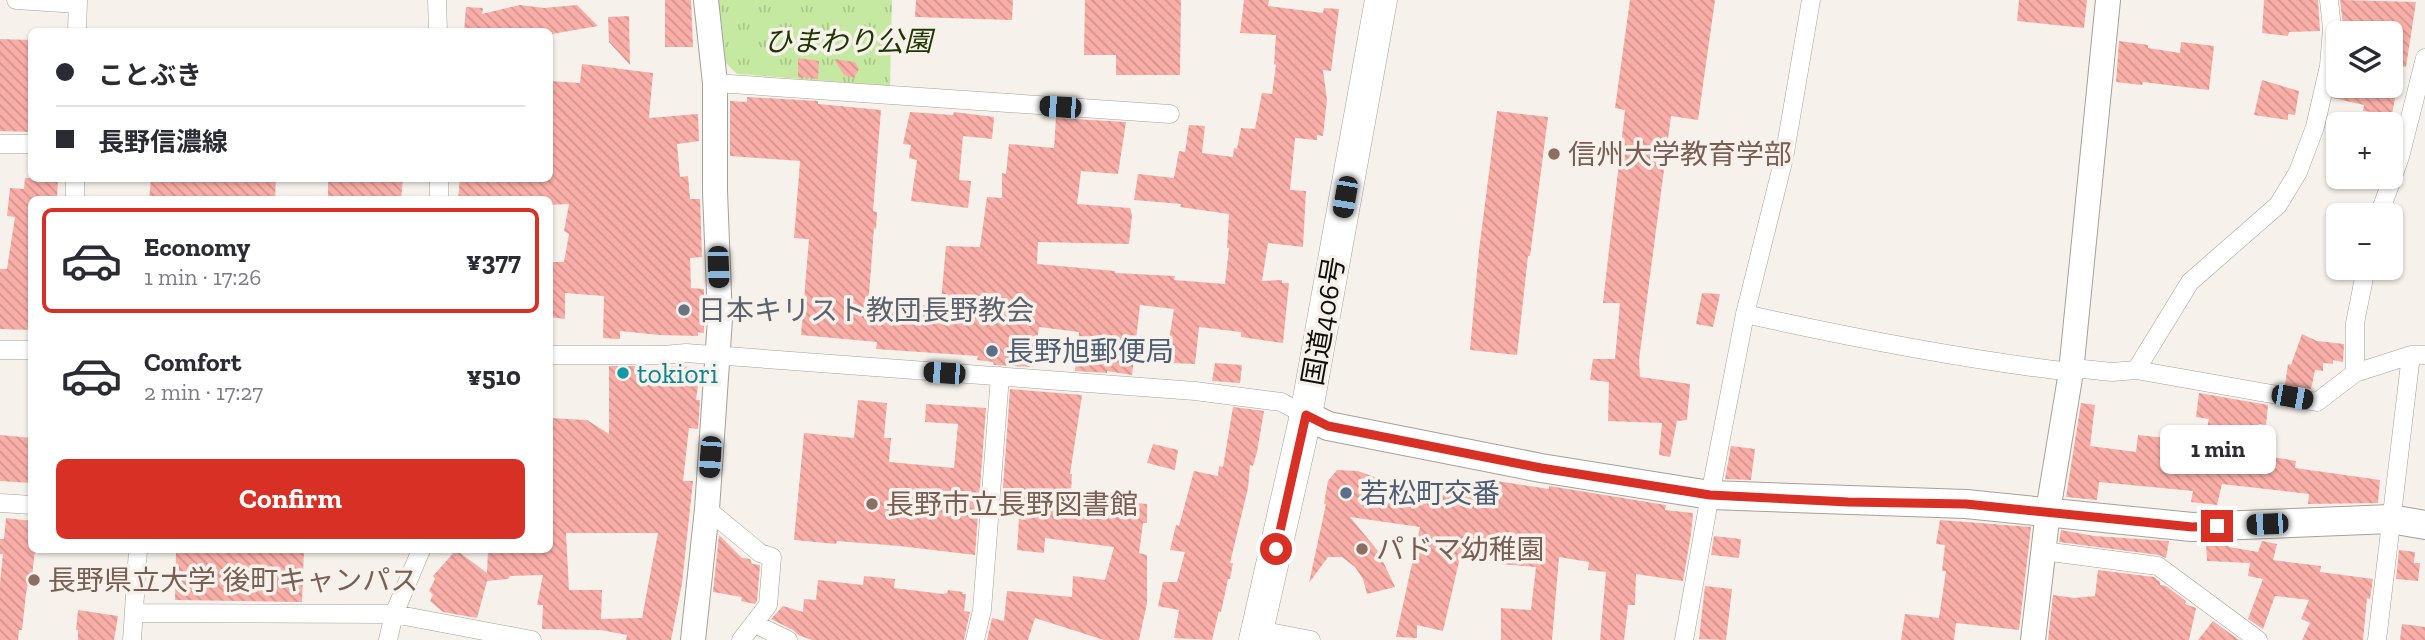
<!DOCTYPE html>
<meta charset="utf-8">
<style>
:root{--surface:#fff;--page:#f7f7f7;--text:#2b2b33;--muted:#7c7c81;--line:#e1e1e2;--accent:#d93025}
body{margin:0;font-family:"Zilla Slab","Noto Sans JP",serif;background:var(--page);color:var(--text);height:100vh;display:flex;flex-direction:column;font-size:26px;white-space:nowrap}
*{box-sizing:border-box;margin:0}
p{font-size:23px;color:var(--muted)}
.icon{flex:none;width:38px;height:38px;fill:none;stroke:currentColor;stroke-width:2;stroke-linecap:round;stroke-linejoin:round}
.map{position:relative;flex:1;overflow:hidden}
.side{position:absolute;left:28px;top:196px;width:525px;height:357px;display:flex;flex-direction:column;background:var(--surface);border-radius:10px;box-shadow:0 2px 5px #0004}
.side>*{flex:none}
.guide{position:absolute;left:28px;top:28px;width:525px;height:154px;border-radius:10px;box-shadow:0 2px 5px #0004;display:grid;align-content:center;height:154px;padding:0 28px;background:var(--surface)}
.fabs{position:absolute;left:2326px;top:21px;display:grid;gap:14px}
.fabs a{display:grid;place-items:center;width:77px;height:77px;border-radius:10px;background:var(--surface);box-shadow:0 2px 5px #0004;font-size:35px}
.end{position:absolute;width:32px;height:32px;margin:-16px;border:9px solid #d93025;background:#fff;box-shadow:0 0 0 4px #fff}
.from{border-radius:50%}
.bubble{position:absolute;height:49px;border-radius:10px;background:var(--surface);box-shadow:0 2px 5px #0004;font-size:23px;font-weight:800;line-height:49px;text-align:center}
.car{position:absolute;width:21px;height:42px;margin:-21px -10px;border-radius:9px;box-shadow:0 0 5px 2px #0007;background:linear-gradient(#222 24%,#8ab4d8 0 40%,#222 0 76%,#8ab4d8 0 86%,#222 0)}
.guide b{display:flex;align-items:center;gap:24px;height:66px;font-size:26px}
.guide b+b{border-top:2px solid var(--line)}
.guide i{width:18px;height:18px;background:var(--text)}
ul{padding:12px 0 0;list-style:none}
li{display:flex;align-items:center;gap:21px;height:105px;margin:0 14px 10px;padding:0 14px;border:4px solid transparent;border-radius:10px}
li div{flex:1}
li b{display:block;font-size:26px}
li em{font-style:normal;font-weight:800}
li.active{border-color:var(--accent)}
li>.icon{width:63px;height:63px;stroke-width:1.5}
.button{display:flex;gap:14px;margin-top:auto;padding:14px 28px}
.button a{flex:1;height:80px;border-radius:10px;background:var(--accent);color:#fff;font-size:28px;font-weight:800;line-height:80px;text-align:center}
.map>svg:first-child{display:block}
</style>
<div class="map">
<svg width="2425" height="640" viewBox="0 0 2425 640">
<defs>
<pattern id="park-tufts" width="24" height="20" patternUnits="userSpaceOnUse" patternTransform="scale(1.75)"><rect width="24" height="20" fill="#c6e9a2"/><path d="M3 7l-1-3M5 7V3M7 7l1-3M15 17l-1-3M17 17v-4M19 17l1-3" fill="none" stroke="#a9c78a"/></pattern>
<pattern id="building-back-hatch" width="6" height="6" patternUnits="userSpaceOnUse" patternTransform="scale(1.75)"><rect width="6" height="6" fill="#f9aea8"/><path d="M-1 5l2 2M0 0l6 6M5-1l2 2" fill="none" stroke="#d4948f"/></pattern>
</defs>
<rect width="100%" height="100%" fill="#f6f2eb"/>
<path fill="url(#park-tufts)" d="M716,0H892L890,86L737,74L722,59Z"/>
<path fill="url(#building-back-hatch)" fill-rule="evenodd" d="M665,0H691L693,47H665Z
M916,0H1013L1012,20L915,17Z
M1085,0H1181L1180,75H1116V55H1084Z
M1244,0H1269L1268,6L1323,13L1324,8L1339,9L1331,71L1323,70L1327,100L1323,136L1317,135V140L1295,138L1290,190L1306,191L1303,247L1268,243L1262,281L1282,280V283H1289L1283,343L1241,337V332L1199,327L1195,364L1172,363L1173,352H1167L1174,309L1140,305L1132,375L1107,371V373L1075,371L1079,332L1039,327L1033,367L994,365L993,362L977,360L978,356L876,349L877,342L801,335L809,239L794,238L800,161L730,156V101L747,102V97L818,101V104L881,110L873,211L877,212L876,229L874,228L868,308L932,305V301L941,302L946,246L980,247L987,197L1002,198V173L1006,174L1009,144L1054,148L1056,118L1126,122L1118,174L1081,171L1077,204L1130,208L1132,215L1129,244L1038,242L1037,264L1115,271V273L1175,276L1174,280L1225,284L1229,248H1227L1229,214L1180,207L1181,204L1134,200L1138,174L1174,178L1179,151L1185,152L1189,125L1205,126L1202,153L1233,157L1234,148L1237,149L1241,128L1255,129L1262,93L1272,94L1276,65L1274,64L1276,35L1240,33Z
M1630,0H1715L1698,120L1671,116L1639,360L1640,377L1690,384L1687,420L1677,421L1670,457L1659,455L1662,423L1608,421L1609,382L1590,380L1593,359H1615L1620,303H1603L1625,110L1615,108Z
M2019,0H2087L2084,28L2017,21Z
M2264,0H2318L2320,31L2289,32L2288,36L2262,33Z
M2340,0L2416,2L2406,67L2390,65V33H2344Z
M520,5L544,8L577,5L598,26L552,34V32H464L466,7L483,8L482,14Z
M629,16L630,65L609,42L608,17Z
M0,39L32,40V132L0,131Z
M2119,41L2148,45V48L2180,53L2181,42L2214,46L2209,90L2143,82L2142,85L2116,82Z
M798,58L819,61L818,79L798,77Z
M834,59L855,62L859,69L854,78L844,75Z
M582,64L653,73L649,118L698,114L699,141L677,144L680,177L688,176L690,199H700L702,257L690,258L691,288L704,289V333L698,332V336L660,335L620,331V339L603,338L604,296L565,293V319L550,317V262H564L569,234L564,231L569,204L550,205V200H458L460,178H550V81L580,83Z
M2262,80L2299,91L2295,115L2288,114V120L2254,115Z
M2336,86H2362L2396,93L2392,114L2363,111L2364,105L2333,98Z
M1497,111L1548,117L1530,256H1528L1517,355L1470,350L1479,250Z
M910,112L953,115L954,112L994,117L992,139L963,136L959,180L971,181L968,208L911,201L917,160L909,158L911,145L903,144Z
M25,178H58L57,200H32V330L0,329V269H7L15,217L7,216L10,188L24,189Z
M151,178H276L275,200H149Z
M340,178H403L401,200H328V179Z
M1702,293L1720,294L1713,327L1696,324Z
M2302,334L2317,341L2344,344L2343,362L2333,360V364L2323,363V371L2315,370L2311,389L2285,385L2288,364L2291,365Z
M1215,363L1242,365L1240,383L1212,381Z
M609,366H635V370L670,368L672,366L692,367V370L700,371L696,400H700L698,429L689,428L683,481H693L682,583L671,640H626L627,635L601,630L542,629L543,605H537L543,575L510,576L508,579L487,581L477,618L443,612L430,601L433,595L429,591L435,579L433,576L456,550L487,573L488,550H550V418L587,420L609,434ZM566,533H658L642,618L601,619L602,590H569Z
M1010,389L1082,395L1070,474H1072L1070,511L1113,514L1115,501L1147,504V523H1143L1139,553L1147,555V603L1139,640H1104L1035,618L1028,640H987L992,618L1004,621L1007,591L1072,597L1073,576L1105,580L1114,547L1045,538L1044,553L1017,550L1019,517L1001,515Z
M2199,393L2268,405L2266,425L2259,424L2256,454L2296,461L2295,468L2380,480L2378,503L2308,504L2309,494L2222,484L2217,505L2191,502L2193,491L2099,482L2097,500L2066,497L2081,403L2095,405L2090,446L2136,452L2138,435L2166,438L2164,458L2199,463L2209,419L2196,417Z
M858,400L887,403L884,438H891L889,462L954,468L958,424L925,422L926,404L986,408L975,555L900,546L837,541L836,544L794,540L804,433L854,438Z
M1233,407L1264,411L1257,452L1253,466L1250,465L1248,488L1230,563H1233L1230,579H1228L1221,612L1219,611L1212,640L1174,638L1179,610L1158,606L1163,582H1177L1185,552L1170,550L1176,525L1179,526L1194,471L1218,476L1219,466L1223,467Z
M0,435L32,438V483L0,481Z
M1153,444L1178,450L1175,470L1147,463Z
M1731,446L1755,449L1751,480L1725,479Z
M1337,470L1358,471L1377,478L1440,488L1441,482L1494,490L1496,481L1549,489V486L1666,505L1665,510L1693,513L1691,534L1683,581L1636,574L1635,605H1628L1624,640H1600L1606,572L1588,570L1589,562L1559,557L1552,640H1501V608L1531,610L1536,567L1500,564L1501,550L1464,540L1443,631L1417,625V638L1396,637L1420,527L1350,517L1378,551L1395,587L1367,594L1363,579L1355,567L1342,557H1328L1309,583L1326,504H1324L1328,481Z
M6,518L32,521V550H35L31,585L28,584L26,594L22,630H19L18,640H0V583L3,554H0V539H4Z
M1940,520L2031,527L2019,630L1956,623L1954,640H1901L1905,614L1939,618L1946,571H1942L1945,545L1936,544Z
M2061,530L2094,536L2169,541L2166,558L2159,555L2059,542Z
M719,535L742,558L750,559L752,564L760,565L757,601L755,604L741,601L742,597L713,592Z
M1714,536L1741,539L1739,558L1711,555Z
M2262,541L2277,544L2273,560L2321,566L2320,572L2373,579L2370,599L2367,598L2363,640H2302L2310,623L2301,619L2309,600L2275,596L2263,629L2248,619L2263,579L2248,576L2250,563L2207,561L2206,543H2229V547L2258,552Z
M176,550H304L302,602L175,600Z
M2399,550L2415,552L2414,563H2420L2418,581L2396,579Z
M2098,570L2154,577L2160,582V585L2166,586L2186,601L2185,604L2196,608L2189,640H2048L2053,595L2074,598L2095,596Z
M864,576L895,579L894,588L943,594L947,593L948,590L963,592L962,594H966L964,611L970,612L964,640H812L798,635L793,630L771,619L783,606L803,612L804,599L816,600L818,580L863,585Z
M1705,586L1732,589L1726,640L1699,639Z
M78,610L118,616L114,640H78V630H76Z
M2213,621L2239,640H2198Z
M2402,624L2425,627V640H2400Z"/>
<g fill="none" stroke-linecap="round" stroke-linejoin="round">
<defs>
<path id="street" d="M16,0L78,4
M437,0L438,32
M77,32L78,0
M715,83L1170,114
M0,144H32
M75,200V178
M439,200V178
M2379,215L2400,157L2425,58
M1745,314C1853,338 1961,359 2071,372L2083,369L2112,372L2136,370L2317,402L2355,373L2411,355H2425
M0,350H32
M550,355H663L686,353L1195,391L1281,402L1306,415
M2136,370L2190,282L2278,205L2298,172L2315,127L2329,66L2332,28L2329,0
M2355,373V323L2366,268
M0,503L32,505
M707,509L760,553L772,557L768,605L741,640
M2043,551L2158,566L2258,640
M134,613L394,614L532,640
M755,624L788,640
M1258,630L1311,640
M132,640L138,550
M388,640L394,614L421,550
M975,640L982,610L1000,376
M1684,640L1710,495L1745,314L1784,158L1811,0
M2377,640L2411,355"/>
<path id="secondary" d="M693,640L707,509L720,319L715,191V83L706,0
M2033,640L2048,511L2071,372L2108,0"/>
<path id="primary" d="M1306,415L1328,426L1541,468L1710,495L1966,504L2192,527L2391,519L2425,525"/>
<path id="highway" d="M1255,640L1306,415L1381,0"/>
</defs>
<use href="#street" stroke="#a4a19a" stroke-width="19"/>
<use href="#secondary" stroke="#a4a19a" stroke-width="26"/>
<use href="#primary" stroke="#a4a19a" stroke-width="30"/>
<use href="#highway" stroke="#a4a19a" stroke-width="33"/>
<use href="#street" stroke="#fff" stroke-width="18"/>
<use href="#secondary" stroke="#fff" stroke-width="24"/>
<use href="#primary" stroke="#fff" stroke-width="28"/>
<use href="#highway" stroke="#fff" stroke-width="32"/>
</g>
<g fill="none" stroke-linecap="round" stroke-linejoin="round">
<path stroke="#d93025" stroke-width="9" d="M1276,549L1306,415L1328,426L1541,468L1710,495L1848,502L1966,504L2192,527L2217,526"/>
</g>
<g fill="#8d6e63" stroke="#f6f2eb" stroke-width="2.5">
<circle cx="1554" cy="154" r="7"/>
<circle cx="872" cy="504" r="7"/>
<circle cx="1362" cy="549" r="7"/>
<circle cx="34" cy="580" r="7"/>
</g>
<circle fill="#6b7280" stroke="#f6f2eb" stroke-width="2.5" cx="684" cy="310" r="7"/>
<g fill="#5c6f8a" stroke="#f6f2eb" stroke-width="2.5">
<circle cx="992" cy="351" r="7"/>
<circle cx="1346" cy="493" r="7"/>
</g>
<circle fill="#0f9aa8" stroke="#f6f2eb" stroke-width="2.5" cx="623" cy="373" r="7"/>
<g text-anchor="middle" stroke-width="7" stroke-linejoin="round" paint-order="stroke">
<g font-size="28" font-style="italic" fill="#203700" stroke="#f6f2eb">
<text x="848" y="51">ひまわり公園</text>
</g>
<g font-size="28" fill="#785e54" stroke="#f6f2eb" text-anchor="start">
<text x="1568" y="164">信州大学教育学部</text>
<text x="886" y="514">長野市立長野図書館</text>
<text x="1376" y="559">パドマ幼稚園</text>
<text x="48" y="590">長野県立大学 後町キャンパス</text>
</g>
<g font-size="28" fill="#5b616d" stroke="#f6f2eb" text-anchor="start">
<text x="698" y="320">日本キリスト教団長野教会</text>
</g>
<g font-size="28" fill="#100f0c" stroke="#f6f2eb">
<text transform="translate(1323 321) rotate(-80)" y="10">国道406号</text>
</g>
<g font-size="28" fill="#4e5e75" stroke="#f6f2eb" text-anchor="start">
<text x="1006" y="361">長野旭郵便局</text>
<text x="1360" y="503">若松町交番</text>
</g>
<g font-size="28" fill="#0d838f" stroke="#f6f2eb" text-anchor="start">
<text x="637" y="383">tokiori</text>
</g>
</g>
</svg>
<div class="fabs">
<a><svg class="icon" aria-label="layers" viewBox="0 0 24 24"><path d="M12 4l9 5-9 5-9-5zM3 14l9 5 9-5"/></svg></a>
<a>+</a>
<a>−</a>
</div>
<i class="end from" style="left:1276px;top:549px"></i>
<i class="end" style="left:2217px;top:526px"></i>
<div class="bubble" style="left:2160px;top:425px;width:116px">1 min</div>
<i class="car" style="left:1060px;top:107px;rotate:274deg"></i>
<i class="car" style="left:1345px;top:197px;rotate:190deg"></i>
<i class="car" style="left:718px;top:267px;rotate:178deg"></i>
<i class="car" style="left:944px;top:373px;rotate:274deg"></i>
<i class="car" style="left:2292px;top:397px;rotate:100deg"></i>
<i class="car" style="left:710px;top:457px;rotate:184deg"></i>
<i class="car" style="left:2267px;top:524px;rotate:268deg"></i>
<div class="guide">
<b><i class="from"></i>ことぶき</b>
<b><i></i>長野信濃線</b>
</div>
<section class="side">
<ul>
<li class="active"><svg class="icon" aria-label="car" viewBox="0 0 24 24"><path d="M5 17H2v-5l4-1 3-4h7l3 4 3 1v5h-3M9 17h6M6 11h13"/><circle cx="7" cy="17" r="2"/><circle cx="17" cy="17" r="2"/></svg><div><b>Economy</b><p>1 min · 17:26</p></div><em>¥377</em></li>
<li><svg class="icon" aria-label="car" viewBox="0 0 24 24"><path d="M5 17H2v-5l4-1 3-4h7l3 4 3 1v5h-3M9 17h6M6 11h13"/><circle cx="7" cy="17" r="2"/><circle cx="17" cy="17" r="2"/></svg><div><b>Comfort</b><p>2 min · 17:27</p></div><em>¥510</em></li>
</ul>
<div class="button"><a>Confirm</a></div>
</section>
</div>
